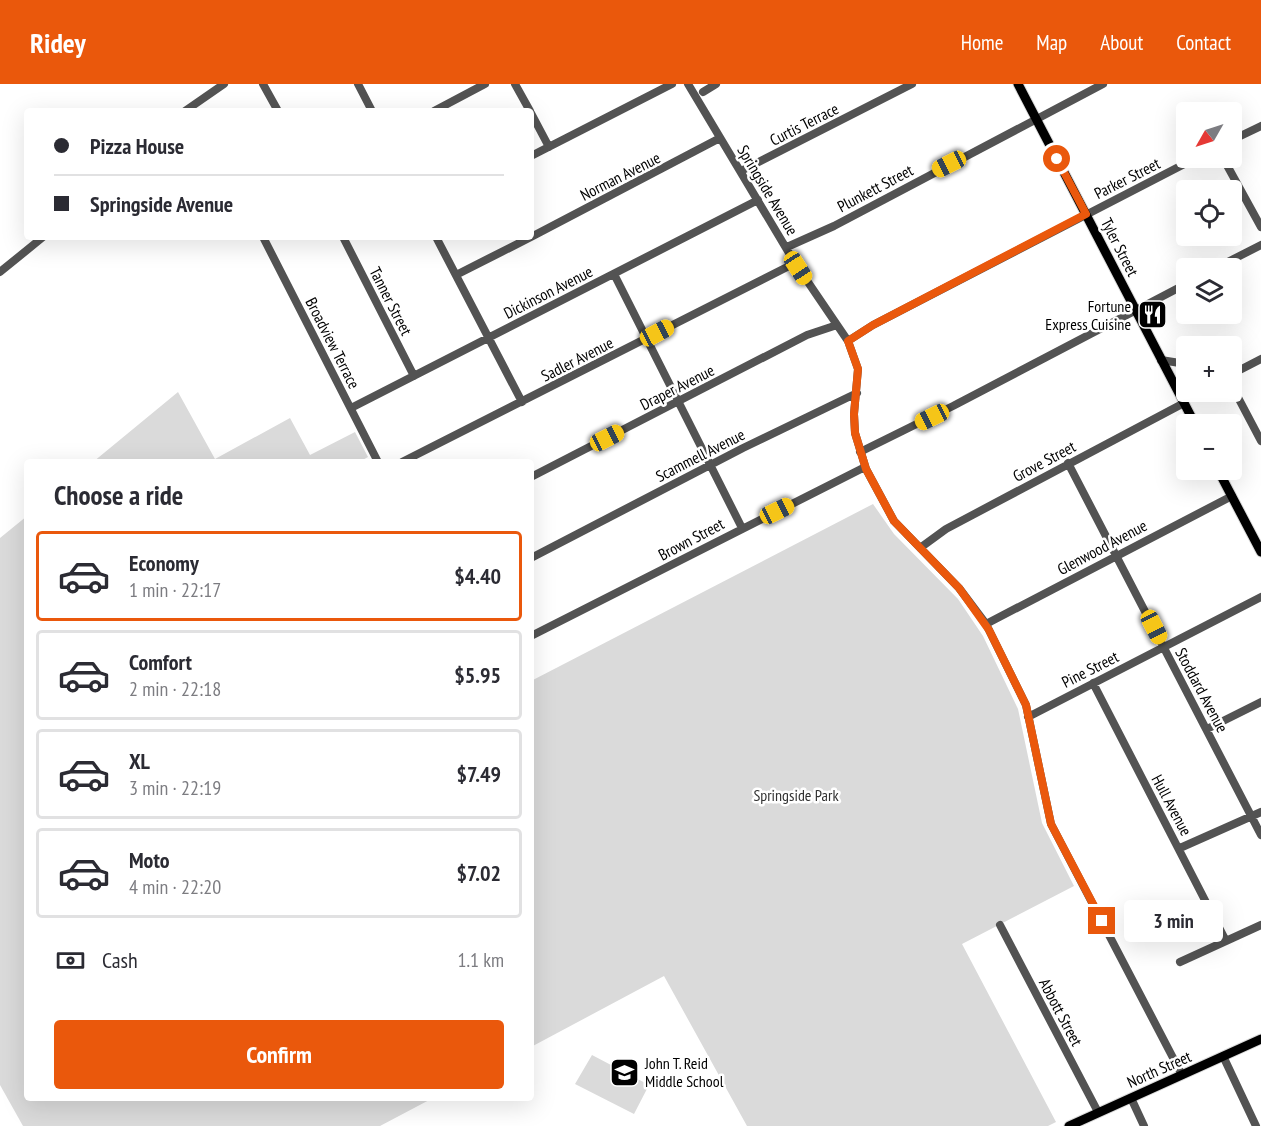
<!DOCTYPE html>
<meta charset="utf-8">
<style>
:root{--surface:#fff;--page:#f7f7f7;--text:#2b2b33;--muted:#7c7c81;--line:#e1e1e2;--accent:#ea580c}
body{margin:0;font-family:"PT Sans Narrow",sans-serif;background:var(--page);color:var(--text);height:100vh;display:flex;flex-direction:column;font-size:22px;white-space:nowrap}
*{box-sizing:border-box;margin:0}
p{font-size:20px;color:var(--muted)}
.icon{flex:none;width:33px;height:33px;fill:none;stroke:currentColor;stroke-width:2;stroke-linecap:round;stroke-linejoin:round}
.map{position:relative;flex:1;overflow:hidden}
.sheet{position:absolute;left:24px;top:375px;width:510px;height:642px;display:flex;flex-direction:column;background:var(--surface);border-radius:6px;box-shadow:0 6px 24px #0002}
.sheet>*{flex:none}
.hud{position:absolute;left:24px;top:24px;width:510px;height:132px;border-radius:6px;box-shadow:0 6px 24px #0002;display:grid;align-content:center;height:132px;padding:0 30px;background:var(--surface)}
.needle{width:39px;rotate:231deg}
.tools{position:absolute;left:1176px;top:18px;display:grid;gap:12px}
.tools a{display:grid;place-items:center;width:66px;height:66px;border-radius:6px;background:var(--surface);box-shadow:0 6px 24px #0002;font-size:30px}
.end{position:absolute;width:27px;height:27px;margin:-14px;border:8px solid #ea580c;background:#fff;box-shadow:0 0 0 3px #fff}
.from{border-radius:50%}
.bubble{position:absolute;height:42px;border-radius:6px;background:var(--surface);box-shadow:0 6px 24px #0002;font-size:20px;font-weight:700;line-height:42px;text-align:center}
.car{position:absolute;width:18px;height:36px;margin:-18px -9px;border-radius:8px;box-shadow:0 0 4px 2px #0007;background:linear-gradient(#f5c518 24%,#345 0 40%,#f5c518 0 76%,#345 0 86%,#f5c518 0)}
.hud b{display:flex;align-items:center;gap:21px;height:57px;font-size:22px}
.hud b+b{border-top:2px solid var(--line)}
.hud i{width:15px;height:15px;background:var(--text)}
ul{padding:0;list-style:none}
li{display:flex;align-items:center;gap:18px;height:90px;margin:0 12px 9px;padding:0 18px;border:3px solid var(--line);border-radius:6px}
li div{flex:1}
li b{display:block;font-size:22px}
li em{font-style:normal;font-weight:700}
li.on{border-color:var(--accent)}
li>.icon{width:54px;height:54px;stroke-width:1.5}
h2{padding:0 30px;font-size:27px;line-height:72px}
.pay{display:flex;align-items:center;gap:15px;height:66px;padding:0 30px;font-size:22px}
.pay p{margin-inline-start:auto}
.button{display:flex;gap:12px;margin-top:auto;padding:12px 30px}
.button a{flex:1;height:69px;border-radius:6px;background:var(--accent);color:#fff;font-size:24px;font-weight:700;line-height:69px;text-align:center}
header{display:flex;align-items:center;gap:36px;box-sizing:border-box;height:84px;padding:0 30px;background:var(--accent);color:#fff}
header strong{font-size:28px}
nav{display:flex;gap:33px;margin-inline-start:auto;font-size:21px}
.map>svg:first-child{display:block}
</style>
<header>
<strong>Ridey</strong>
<nav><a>Home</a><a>Map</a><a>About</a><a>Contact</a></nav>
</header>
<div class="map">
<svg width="1261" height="1042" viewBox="0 0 1261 1042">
<rect width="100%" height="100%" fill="#fff"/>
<path fill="#dadada" d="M178,308L215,375L290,334L310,371L355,348L368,373L359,378H93Z
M873,420L894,450L958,515L983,552L1018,625L1042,739L1074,802L962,860L1056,1038L1048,1042H747L664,892L531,963V597Z
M27,432V1014H433L380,1042H23L0,1001V454Z
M592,971L649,1001L634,1030L575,1000Z"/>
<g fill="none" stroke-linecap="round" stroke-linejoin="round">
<defs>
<path id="major" d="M1018,0L1195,340
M1218,386L1261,468
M1069,1042L1261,955"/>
</defs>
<use href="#major" stroke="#dbdbdb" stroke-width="11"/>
<path stroke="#535353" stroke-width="8" d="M263,0L278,27
M358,0L372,27
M515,0L530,27
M688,0L795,179L848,257L858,285L854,330L855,349L866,385L894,437L959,504L986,540L1026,621L1051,740L1182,991
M703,8L716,0
M185,27L224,0
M434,27L485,0
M531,29L549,63
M1232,56L1261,42
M531,72L672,0
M1223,74L1261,143
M741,87L912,0
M263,153L378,378
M343,153L414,292
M436,153L522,318
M531,153L720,54
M787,163L834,142L1103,0
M1216,184L1261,161
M0,188L43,153
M614,190L742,444
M456,191L531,153
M848,257L873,241L1196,74
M1161,276L1186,280
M1232,290L1261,275
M1232,302L1261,357
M351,324L758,116
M860,368L953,322L1186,200
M402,378L795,179
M1068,379L1261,751
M531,393L807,251L837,241
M920,464L946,445L1184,319
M531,474L743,364L857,309
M986,540L1232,412
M531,552L865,383
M1093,599L1226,857
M1028,633L1261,513
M1207,645L1261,618
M1180,764L1261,728
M1000,841L1098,1028
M1180,878L1261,841
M1223,972L1256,1042
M1131,1014L1144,1042"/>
<use href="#major" stroke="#000" stroke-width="9"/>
</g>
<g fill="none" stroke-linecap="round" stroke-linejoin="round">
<path stroke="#ea580c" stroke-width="8" d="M1057,75L1086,130L873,241L848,257L858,285L854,330L855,349L866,385L894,437L959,504L989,546L1026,621L1051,740L1102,837"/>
</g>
<defs>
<symbol id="restaurant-square" viewBox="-11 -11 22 22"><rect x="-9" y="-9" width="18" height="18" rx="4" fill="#000" stroke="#fff"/><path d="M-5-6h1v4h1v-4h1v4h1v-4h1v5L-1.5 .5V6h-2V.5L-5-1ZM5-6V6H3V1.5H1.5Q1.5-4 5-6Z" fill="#fff"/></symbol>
<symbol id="school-square" viewBox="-11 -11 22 22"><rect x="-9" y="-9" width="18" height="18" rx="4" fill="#000" stroke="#fff"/><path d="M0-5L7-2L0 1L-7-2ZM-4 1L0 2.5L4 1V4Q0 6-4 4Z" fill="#fff"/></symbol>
</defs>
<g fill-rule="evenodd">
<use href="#restaurant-square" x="1136" y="214" width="33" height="33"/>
<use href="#school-square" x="608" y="972" width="33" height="33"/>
</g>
<g text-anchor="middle" stroke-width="5" stroke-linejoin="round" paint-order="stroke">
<g font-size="16" fill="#000" stroke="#fff">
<text transform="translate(804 40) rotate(-27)" y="6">Curtis Terrace</text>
<text transform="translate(620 92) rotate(-27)" y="6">Norman Avenue</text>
<text transform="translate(1127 94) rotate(-27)" y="6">Parker Street</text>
<text transform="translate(875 104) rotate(-28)" y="6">Plunkett Street</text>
<text transform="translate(768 106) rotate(59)" y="6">Springside Avenue</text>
<text transform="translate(1120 163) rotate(63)" y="6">Tyler Street</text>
<text transform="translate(548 208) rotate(-27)" y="6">Dickinson Avenue</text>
<text transform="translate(391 217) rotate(63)" y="6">Tanner Street</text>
<text transform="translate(333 259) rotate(63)" y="6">Broadview Terrace</text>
<text transform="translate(577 275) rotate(-27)" y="6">Sadler Avenue</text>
<text transform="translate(677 303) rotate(-27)" y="6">Draper Avenue</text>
<text transform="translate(700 371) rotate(-27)" y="6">Scammell Avenue</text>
<text transform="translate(1044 377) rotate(-28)" y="6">Grove Street</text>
<text transform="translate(691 455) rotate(-28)" y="6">Brown Street</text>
<text transform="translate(1102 463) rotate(-28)" y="6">Glenwood Avenue</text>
<text transform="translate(1090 585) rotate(-27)" y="6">Pine Street</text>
<text transform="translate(1202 606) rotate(62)" y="6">Stoddard Avenue</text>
<text transform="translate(1172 721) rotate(62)" y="6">Hull Avenue</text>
<text transform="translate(1061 928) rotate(62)" y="6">Abbott Street</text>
<text transform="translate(1159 985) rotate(-24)" y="6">North Street</text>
</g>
<g font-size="16" fill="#000" stroke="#fff" text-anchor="end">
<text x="1131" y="228">Fortune<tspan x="1131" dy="18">Express Cuisine</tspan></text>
<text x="645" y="985" text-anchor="start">John T. Reid<tspan x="645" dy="18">Middle School</tspan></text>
</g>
<g font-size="16" fill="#313131" stroke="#fff">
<text x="796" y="717">Springside Park</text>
</g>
</g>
</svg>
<div class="tools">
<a><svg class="needle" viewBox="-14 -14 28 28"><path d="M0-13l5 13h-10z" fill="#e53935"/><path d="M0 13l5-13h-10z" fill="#7c7c81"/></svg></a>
<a><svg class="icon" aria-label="locate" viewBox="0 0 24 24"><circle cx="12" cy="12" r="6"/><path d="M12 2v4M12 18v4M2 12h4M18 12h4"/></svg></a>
<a><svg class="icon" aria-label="layers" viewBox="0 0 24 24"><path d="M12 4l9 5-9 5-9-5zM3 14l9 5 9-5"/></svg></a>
<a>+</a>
<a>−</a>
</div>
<i class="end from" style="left:1057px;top:75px"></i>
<i class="end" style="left:1102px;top:837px"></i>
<div class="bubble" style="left:1124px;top:816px;width:99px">3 min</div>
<i class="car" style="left:949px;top:80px;rotate:243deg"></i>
<i class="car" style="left:798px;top:184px;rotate:147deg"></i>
<i class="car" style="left:657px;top:249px;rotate:62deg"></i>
<i class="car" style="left:932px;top:333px;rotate:244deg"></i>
<i class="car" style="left:607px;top:354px;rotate:63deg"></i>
<i class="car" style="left:777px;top:427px;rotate:64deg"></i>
<i class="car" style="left:1154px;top:543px;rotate:153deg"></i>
<div class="hud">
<b><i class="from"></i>Pizza House</b>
<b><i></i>Springside Avenue</b>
</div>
<section class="sheet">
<h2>Choose a ride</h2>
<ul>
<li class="on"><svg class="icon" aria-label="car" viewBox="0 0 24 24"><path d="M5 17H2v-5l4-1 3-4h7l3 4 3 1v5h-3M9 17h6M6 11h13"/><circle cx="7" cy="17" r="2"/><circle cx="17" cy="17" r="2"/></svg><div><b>Economy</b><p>1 min · 22:17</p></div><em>$4.40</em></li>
<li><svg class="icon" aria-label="car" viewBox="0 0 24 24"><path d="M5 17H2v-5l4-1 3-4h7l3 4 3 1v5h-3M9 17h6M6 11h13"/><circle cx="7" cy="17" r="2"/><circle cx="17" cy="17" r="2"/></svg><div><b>Comfort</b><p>2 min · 22:18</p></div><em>$5.95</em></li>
<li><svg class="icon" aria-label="car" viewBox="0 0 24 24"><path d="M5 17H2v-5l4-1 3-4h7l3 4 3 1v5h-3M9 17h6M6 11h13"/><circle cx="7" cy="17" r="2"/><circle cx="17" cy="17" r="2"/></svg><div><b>XL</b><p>3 min · 22:19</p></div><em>$7.49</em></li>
<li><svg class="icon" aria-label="car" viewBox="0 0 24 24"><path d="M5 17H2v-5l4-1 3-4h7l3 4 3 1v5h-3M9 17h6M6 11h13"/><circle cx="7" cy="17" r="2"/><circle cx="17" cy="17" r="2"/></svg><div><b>Moto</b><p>4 min · 22:20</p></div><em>$7.02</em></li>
</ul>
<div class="pay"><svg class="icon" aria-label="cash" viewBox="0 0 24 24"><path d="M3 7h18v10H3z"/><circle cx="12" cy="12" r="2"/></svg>Cash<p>1.1 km</p></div>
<div class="button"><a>Confirm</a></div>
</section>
</div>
